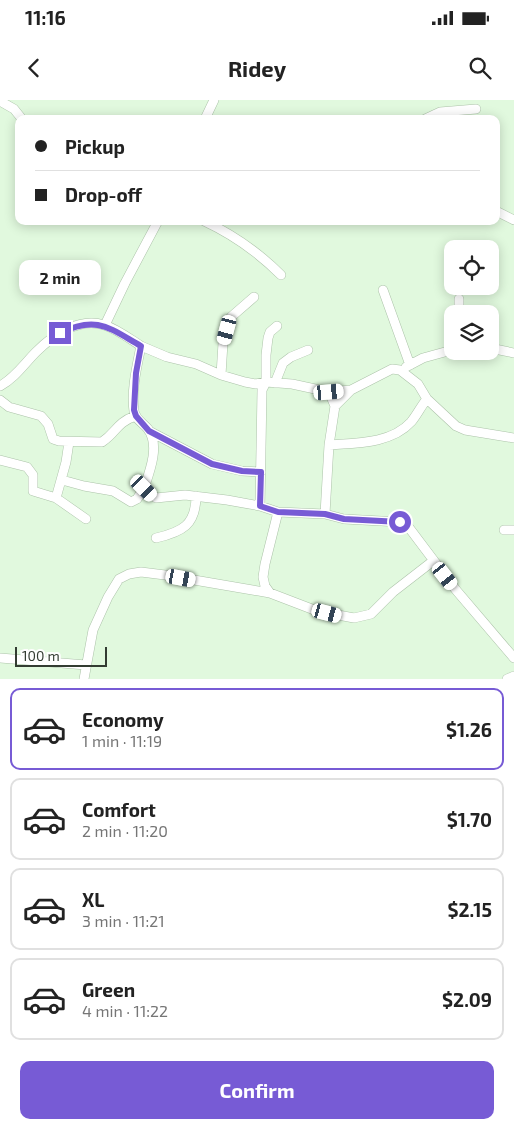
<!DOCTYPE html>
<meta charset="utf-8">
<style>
:root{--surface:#fff;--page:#f2f2f2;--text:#222;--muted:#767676;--line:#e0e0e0;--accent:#775bd5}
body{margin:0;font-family:"Exo 2",sans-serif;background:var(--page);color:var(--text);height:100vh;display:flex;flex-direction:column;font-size:19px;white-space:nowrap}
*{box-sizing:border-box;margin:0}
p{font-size:16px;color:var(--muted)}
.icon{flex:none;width:28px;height:28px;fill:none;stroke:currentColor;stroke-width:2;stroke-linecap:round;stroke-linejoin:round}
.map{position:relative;height:579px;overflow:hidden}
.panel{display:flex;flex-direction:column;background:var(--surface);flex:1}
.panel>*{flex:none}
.hud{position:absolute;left:15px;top:15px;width:485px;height:110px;border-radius:10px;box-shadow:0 2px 12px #0003;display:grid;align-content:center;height:110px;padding:0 20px;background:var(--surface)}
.controls{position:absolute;left:444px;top:140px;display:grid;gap:10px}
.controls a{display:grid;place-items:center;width:55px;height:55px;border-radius:10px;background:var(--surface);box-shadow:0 2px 12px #0003;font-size:25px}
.scale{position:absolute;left:15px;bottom:12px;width:92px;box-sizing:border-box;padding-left:5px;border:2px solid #333c32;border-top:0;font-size:14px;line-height:18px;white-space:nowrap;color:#333c32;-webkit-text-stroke:4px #fefefe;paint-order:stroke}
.end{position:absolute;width:22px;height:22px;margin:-11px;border:6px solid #775bd5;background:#fff;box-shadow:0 0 0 2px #fff}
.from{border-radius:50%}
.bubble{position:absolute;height:35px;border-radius:10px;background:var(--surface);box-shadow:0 2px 12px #0003;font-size:16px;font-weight:700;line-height:35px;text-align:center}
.car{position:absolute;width:15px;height:30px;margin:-15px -8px;border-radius:6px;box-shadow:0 0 4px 1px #0007;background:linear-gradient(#fff 24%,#345 0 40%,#fff 0 76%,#345 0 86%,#fff 0)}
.hud b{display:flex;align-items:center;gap:18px;height:48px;font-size:19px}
.hud b+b{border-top:1px solid var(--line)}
.hud i{width:12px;height:12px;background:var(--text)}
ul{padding:9px 0 0;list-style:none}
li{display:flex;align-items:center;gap:15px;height:82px;margin:0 10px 8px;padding:0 10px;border:2px solid var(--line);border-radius:10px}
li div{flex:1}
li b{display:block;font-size:19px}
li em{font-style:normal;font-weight:700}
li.current{border-color:var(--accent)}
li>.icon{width:45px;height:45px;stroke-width:1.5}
.primary-button{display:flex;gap:10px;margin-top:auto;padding:10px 20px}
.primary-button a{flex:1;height:58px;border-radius:10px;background:var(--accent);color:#fff;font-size:20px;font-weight:700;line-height:58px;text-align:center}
.status{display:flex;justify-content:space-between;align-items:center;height:35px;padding:0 25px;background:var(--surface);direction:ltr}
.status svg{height:14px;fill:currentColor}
header{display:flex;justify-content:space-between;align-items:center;height:65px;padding:0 20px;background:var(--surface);font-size:22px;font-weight:700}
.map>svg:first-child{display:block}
</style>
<div class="status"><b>11:16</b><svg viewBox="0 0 49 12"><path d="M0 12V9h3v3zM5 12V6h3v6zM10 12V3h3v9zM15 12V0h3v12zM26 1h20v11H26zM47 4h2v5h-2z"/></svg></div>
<header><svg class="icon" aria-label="back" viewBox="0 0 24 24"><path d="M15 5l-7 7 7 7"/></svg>Ridey<svg class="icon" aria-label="search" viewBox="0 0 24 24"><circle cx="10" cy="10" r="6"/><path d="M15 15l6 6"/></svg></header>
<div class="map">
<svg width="514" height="579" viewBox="0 0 514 579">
<rect width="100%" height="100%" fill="#e1f9de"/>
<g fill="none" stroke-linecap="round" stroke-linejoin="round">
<defs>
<path id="minor" d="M0,1L14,9L22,19
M205,19L214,0
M425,19L440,12L476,9
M496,111L514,120
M204,121C234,135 258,152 281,175
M383,190L410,265
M459,199V214
M105,225L125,183L158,121
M277,226L270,232L268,238L266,255V282L262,290L260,406L278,412L325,414
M141,246L167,257L196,264L221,275L245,282L256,284L266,282L292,284L329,292L351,290L392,269L400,270L418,284L427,299L456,326L465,330L514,338
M490,248L514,253
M406,267L423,258L452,250
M221,275L223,243L231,217L254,197
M275,283L283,263L291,257L308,250
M0,286C15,278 24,264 36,252C53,235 79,217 104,225C117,229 130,239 141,246C137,266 131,290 134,311C135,319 143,323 148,329C160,345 150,371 144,388L156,398L185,395L227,400L260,406
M329,292L335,306L329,345L325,414L344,419L400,422L407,425L456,490L514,558
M0,300L9,307L41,316L48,324L53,339L59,341L102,342C117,332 116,323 135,316
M335,306L351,290
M149,331L212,364L242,371L261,372
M329,345C355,343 391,344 411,322C417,315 421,306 427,299
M0,360L27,367L33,375V391L56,398L86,419
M62,380L84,386L113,391L131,402L137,399L144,388
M56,398L66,362L69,342
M278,412L265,464L263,477L265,486L270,493L317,511L354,518L371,514L393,492L433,461
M504,430H514
M156,438C182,432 196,425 196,396
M0,558L86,565
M84,579L93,530L108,497L119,479L129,474L141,472L165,475L270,493
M507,579L514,576"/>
</defs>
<use href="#minor" stroke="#acc3a9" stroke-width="10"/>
<use href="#minor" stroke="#fff" stroke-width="9"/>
</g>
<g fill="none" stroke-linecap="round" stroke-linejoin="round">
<path stroke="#775bd5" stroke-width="6" d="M60,233C97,215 109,228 141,246L136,273L134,310L136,316L149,331L212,364L242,371L261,372L260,406L278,412L325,414L344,419L400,422"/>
</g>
</svg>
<div class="controls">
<a><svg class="icon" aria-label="locate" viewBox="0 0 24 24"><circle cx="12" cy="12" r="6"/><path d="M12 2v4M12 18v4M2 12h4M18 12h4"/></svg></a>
<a><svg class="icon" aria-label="layers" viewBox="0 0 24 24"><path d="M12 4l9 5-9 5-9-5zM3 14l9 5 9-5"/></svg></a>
</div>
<div class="scale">100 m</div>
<i class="end from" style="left:400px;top:422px"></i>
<i class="end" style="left:60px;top:233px"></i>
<div class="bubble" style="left:19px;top:160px;width:82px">2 min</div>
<i class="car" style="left:227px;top:230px;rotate:195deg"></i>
<i class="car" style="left:329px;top:292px;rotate:85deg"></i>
<i class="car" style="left:144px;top:388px;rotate:135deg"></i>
<i class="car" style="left:445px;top:476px;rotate:142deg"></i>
<i class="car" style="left:181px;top:478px;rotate:100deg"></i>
<i class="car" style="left:327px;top:513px;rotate:105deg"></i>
<div class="hud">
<b><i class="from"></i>Pickup</b>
<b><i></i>Drop-off</b>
</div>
</div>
<section class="panel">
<ul>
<li class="current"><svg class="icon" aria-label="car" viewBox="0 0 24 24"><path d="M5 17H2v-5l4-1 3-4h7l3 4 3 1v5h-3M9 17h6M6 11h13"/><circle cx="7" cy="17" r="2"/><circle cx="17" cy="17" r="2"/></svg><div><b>Economy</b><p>1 min · 11:19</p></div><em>$1.26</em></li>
<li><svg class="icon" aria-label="car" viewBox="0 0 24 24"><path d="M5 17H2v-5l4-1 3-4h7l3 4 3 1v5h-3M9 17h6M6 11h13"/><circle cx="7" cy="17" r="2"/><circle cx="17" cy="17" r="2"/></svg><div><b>Comfort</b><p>2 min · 11:20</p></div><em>$1.70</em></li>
<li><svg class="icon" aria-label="car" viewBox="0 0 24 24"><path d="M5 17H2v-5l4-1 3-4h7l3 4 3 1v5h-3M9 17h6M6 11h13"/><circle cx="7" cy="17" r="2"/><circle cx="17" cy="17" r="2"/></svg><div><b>XL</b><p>3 min · 11:21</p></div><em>$2.15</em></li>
<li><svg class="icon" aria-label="car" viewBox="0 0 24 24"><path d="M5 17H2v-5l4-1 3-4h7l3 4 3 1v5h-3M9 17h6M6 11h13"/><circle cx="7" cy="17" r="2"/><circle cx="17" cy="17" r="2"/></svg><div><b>Green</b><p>4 min · 11:22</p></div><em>$2.09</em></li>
</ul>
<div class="primary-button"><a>Confirm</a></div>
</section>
